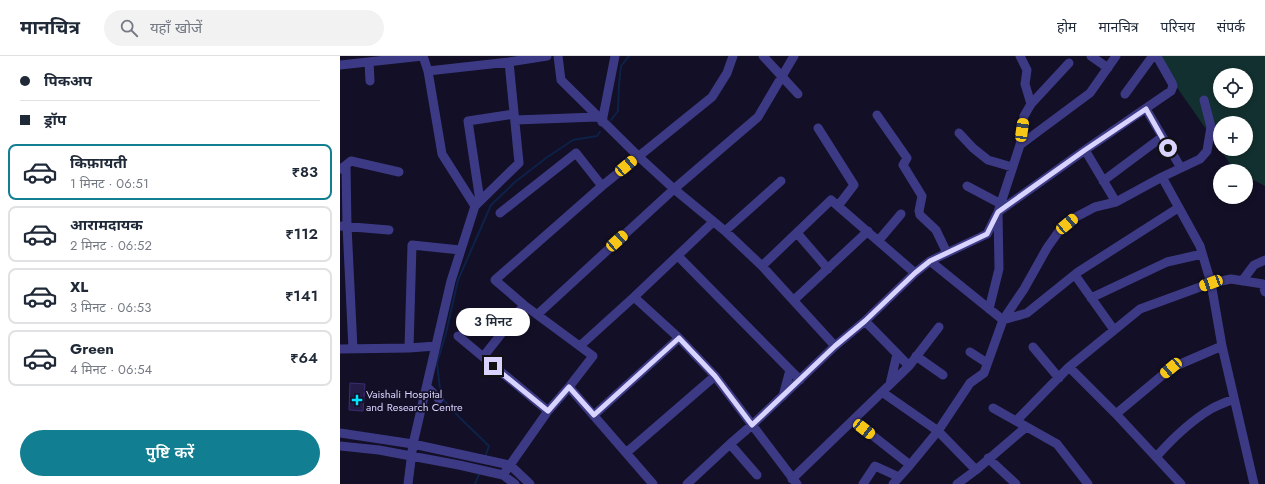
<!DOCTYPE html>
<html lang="hi">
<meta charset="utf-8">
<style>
:root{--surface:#fff;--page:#f2f2f3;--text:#1f2937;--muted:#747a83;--line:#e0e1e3;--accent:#117e91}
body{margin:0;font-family:Jost,"Noto Sans Devanagari",sans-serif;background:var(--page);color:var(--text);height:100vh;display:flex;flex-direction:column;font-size:15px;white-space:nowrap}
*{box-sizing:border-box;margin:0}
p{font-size:13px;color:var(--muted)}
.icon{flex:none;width:22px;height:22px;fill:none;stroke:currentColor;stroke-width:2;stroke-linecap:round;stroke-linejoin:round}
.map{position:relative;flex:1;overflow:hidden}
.details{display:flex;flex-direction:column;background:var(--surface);width:340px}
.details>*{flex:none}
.hud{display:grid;align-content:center;height:88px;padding:0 20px;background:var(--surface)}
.tools{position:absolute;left:873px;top:12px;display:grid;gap:8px}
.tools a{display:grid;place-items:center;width:40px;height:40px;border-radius:50%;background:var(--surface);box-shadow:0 2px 6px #0003;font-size:20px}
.end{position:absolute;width:18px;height:18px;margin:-9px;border:5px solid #d9d4ff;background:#111;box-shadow:0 0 0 2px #111}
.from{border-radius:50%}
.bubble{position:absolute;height:28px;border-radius:14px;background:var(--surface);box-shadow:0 2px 6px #0003;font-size:13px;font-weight:600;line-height:28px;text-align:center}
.car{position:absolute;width:12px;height:24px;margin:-12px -6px;border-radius:5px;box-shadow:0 0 3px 1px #0007;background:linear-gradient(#f5c518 24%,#345 0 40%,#f5c518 0 76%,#345 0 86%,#f5c518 0)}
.hud b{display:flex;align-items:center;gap:14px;height:38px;font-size:15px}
.hud b+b{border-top:1px solid var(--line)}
.hud i{width:10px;height:10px;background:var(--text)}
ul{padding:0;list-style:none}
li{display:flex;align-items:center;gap:12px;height:56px;margin:0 8px 6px;padding:0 12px;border:2px solid var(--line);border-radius:8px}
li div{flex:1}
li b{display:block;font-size:15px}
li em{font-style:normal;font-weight:600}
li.current{border-color:var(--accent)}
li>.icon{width:36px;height:36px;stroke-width:1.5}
.cta{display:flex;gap:8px;margin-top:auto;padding:8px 20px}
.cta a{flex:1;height:46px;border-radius:24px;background:var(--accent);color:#fff;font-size:16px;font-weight:600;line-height:46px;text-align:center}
header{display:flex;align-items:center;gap:24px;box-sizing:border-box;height:56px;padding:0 20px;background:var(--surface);border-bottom:1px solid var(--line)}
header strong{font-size:19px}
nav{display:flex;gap:22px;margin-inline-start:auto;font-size:14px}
.search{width:280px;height:36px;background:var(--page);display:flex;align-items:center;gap:10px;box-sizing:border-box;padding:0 14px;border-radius:22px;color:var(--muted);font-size:15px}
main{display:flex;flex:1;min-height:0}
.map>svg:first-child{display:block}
</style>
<header>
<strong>मानचित्र</strong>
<div class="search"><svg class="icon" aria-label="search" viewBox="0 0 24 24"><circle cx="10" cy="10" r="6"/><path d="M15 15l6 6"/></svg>यहाँ खोजें</div>
<nav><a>होम</a><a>मानचित्र</a><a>परिचय</a><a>संपर्क</a></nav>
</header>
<main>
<section class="details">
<div class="hud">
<b><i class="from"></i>पिकअप</b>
<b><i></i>ड्रॉप</b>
</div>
<ul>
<li class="current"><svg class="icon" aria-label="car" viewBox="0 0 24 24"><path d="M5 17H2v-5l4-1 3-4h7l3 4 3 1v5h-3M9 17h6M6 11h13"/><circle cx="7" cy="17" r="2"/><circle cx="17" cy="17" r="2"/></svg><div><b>किफ़ायती</b><p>1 मिनट · 06:51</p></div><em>₹83</em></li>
<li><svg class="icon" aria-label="car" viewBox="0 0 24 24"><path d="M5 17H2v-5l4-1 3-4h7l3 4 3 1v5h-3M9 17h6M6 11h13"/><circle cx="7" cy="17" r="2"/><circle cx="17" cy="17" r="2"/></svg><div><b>आरामदायक</b><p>2 मिनट · 06:52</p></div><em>₹112</em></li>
<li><svg class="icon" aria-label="car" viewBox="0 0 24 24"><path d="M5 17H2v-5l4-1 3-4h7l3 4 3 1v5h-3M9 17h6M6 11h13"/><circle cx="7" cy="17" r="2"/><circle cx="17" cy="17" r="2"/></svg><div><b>XL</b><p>3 मिनट · 06:53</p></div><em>₹141</em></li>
<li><svg class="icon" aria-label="car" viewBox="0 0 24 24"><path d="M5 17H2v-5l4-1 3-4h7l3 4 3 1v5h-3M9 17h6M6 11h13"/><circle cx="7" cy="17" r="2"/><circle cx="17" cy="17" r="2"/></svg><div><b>Green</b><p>4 मिनट · 06:54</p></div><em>₹64</em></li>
</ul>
<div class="cta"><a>पुष्टि करें</a></div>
</section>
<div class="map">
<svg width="925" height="428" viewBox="0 0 925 428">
<rect width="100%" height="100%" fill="#130f26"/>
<path fill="#12302f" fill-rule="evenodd" d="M815,0H925V130L906,120V115H895L880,93H906V67H880V93ZM880,19H906V45H880Z"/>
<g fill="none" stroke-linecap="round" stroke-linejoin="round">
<path stroke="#0c2248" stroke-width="2" d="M271,64L278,55L279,28L281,10L289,0
M145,401L149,390L119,361L101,341L97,307L106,277L118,224L151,149L175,126L206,102L233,84L257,80L260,76
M135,428L140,416"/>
</g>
<path fill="#241b47" stroke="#3b2d73" d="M10,327L25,328L23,355L9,354Z"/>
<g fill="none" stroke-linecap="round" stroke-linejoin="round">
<path stroke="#3d3a85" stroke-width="9" d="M218,0L221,24L298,100L334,133L385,175L422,210L495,290
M423,0L458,38
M680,0L687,14L685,28L691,48
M751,0L768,12
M29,6L30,25
M0,9L83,0
M88,15L169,6L207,0
M785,38L812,1L814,0
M806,53L841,112
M537,59L567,102L563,109L582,140L579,155L580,159L596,174L607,197
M175,64L257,61
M262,66L275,0
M478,72L514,129L498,150
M619,77L633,92L648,104L672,111
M680,89L750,37L776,0
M745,94L776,146
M6,109L7,170L13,293
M1,113L11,105L59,116
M822,121L860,190L871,227L882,290L914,428
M763,125L822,81
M627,130L661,148
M140,145L128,65L174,58
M135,150L179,107L169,6
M160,157L236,97L262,130
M0,170L49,174
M385,175L441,125
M457,177L488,213
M539,184L561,158
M338,200L460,324
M590,205L663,264L687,257L738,216L838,152
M422,210L491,144L575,217
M735,219L774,274
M902,225L914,209L925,204
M294,241L339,282L375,320L457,428
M751,242L827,206L862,198
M454,244L528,175
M649,253L659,213L658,156L680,89L684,60L691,48L729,7
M198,258L334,133L418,61L454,0
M525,265L569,310
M118,280L208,355
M241,289L294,241L373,166
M693,291L719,322
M69,292L72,189L120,194
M0,293L69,292L96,290
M630,296L647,307
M576,300L603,319
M143,301L184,249
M729,311L776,358L841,428
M550,328L557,298
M229,331L313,428
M86,333H89L99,343
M542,336L598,375L636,414
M443,340L450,314
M653,352L717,388L748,428
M776,358L831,312L882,290
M254,359L339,282
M513,364L570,409
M677,364L729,311L800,253L871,227L891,223L923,228L925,236
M0,377L73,388L170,409L190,428
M390,388L417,419
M0,390L39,394L119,409L163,419L175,428
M286,397L375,320
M816,401C832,383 849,366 871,353C878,349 886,346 894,343
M648,402L676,428
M163,419L208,355L229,331L253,300L184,249L155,224L262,130L372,41L387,17L393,0
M452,423L569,310L599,271
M68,428L73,388L111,225L135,150L102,98L88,15L83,0
M347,428L390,388L412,369L495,290L525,265L575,217L590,205L647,178L658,156L745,94L831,35L833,30L832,27L819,4L815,0
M523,428L535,410L559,421
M553,428L570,409L598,375L630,327L644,317L663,264L684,233L707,192L719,175L736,161L755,151L776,146L822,121L860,103L867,95L871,71L864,44
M617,428L636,414L686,371"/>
</g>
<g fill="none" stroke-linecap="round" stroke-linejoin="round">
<path stroke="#d9d4ff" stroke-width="5" d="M153,310L208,355L229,331L254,359L339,282L375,320L412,369L495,290L525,265L575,217L590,205L647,178L658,156L745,94L806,53L828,92"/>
</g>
<path fill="#00e5ff" stroke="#130f26" stroke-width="1.5" d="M15 338h4v4h4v4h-4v4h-4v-4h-4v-4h4z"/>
<g text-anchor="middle" stroke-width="3.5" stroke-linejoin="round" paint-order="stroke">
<g font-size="11" fill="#d9d4ff" stroke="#130f26" text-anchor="start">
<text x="26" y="342">Vaishali Hospital<tspan x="26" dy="13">and Research Centre</tspan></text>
</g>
</g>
</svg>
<div class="tools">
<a><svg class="icon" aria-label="locate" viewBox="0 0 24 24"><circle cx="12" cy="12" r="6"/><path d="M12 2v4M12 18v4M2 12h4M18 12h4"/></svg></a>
<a>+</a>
<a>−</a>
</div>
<i class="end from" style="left:828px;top:92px"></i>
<i class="end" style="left:153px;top:310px"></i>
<div class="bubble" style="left:116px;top:252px;width:74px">3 मिनट</div>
<i class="car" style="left:682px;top:74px;rotate:8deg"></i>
<i class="car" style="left:286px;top:110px;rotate:50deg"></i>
<i class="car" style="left:727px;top:168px;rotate:50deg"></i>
<i class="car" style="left:277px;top:185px;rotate:48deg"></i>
<i class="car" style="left:871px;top:227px;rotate:250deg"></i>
<i class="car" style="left:831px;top:312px;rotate:230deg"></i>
<i class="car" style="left:524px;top:373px;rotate:128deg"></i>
</div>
</main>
